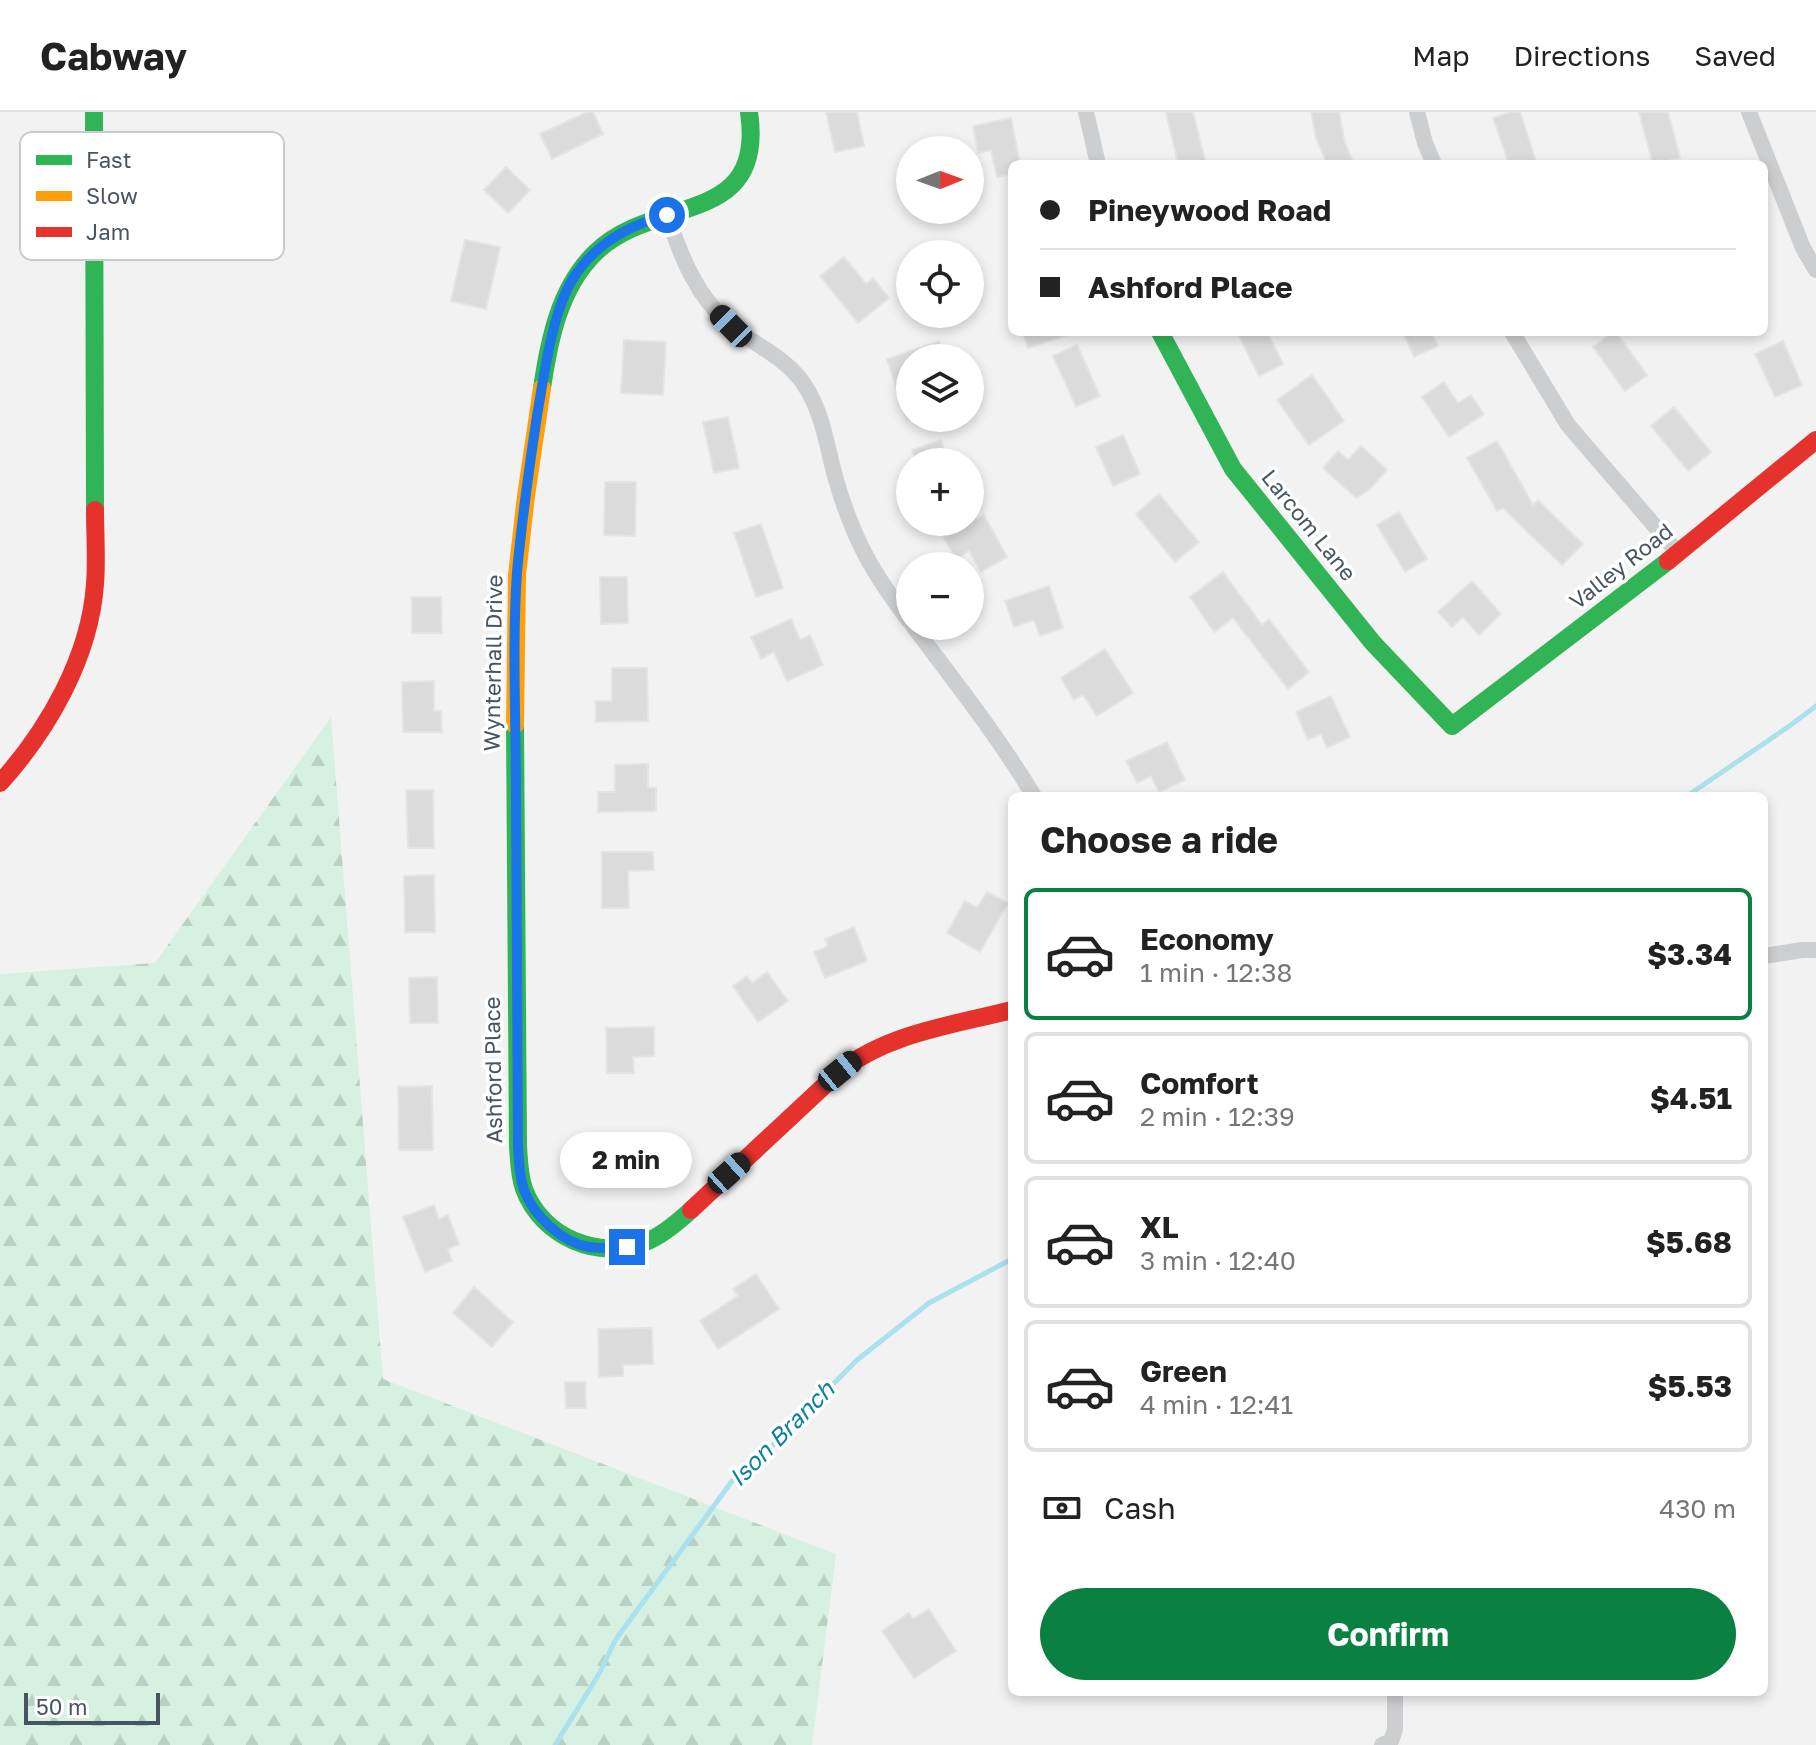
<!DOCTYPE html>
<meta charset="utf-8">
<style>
:root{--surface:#fff;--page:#f6f6f6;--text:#222;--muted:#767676;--line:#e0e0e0;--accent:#0b8043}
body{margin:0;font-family:"Golos Text",sans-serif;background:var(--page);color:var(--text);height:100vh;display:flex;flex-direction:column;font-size:30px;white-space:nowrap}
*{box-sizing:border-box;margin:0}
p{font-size:26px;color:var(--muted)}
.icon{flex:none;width:44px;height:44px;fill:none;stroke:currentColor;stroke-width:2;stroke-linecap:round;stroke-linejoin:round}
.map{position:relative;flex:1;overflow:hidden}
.drawer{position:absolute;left:1008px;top:680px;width:760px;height:904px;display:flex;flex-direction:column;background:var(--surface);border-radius:12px;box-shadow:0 4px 12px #0003}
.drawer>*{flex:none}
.banner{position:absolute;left:1008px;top:48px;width:760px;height:176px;border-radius:12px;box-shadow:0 4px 12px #0003;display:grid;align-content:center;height:176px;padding:0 32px;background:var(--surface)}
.needle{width:52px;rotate:89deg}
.controls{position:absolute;left:896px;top:24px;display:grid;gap:16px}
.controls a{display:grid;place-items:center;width:88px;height:88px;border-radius:50%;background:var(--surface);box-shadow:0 4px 12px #0003;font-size:40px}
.scale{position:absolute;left:24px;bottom:20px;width:136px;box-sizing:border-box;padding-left:8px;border:4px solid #48545f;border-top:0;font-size:22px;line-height:28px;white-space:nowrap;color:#48545f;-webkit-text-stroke:6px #fff;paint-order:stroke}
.end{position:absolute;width:36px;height:36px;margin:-18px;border:10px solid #1a73e8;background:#fff;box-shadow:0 0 0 4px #fff}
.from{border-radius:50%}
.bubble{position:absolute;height:56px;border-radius:28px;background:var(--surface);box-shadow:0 4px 12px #0003;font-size:26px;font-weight:700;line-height:56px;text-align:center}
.car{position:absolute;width:24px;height:48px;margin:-24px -12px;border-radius:10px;box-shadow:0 0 6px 2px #0007;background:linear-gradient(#222 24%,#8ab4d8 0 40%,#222 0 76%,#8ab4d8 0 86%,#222 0)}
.banner b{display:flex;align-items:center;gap:28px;height:76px;font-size:30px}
.banner b+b{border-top:2px solid var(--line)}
.banner i{width:20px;height:20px;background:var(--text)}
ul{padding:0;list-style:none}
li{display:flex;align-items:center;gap:24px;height:132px;margin:0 16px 12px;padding:0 16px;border:4px solid var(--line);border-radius:12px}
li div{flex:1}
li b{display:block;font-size:30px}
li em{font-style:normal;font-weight:700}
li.selected{border-color:var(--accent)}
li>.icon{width:72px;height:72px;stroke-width:1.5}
h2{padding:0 32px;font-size:36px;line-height:96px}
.pay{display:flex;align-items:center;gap:20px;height:88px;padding:0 32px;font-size:30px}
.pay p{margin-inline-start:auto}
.cta{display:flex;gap:16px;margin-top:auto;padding:16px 32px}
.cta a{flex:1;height:92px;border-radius:48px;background:var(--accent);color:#fff;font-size:32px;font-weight:700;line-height:92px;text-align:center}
header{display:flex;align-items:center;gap:48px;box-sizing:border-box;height:112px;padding:0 40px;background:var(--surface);border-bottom:2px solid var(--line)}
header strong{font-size:38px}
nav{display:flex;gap:44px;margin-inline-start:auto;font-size:28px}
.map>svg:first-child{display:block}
</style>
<header>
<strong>Cabway</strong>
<nav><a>Map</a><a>Directions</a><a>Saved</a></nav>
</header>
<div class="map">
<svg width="1816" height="1633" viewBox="0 0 1816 1633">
<defs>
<pattern id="forest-firs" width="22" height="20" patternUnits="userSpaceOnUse" patternTransform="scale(2)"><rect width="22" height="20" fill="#d6f1e1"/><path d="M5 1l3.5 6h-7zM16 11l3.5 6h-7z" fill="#b9d1c3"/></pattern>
</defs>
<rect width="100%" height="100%" fill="#f2f2f2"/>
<path fill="url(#forest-firs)" d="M331,605L383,1267L836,1442L812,1633H0V862L155,851Z"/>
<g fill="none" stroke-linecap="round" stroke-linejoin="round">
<path stroke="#abe0ef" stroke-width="5" d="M1687,684L1788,615L1816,594
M555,1633L599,1562L616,1527L738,1361L764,1342L857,1248L929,1191L1012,1147"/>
</g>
<path fill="#dbdbdc" stroke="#e3e4e5" stroke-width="2" d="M587,0H593L603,22L552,47L540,22Z
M826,0H857L864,34L835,40Z
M1166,0H1193L1206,52H1178Z
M1311,0H1339L1345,31L1354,52H1327L1316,26Z
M1511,0H1520L1537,52H1509L1493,6Z
M1639,0H1668L1680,46L1653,52Z
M1011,6L1020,52H1012V62L997,65L991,38L978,41L973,14Z
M506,55L530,78L508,101L484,78Z
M465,128L500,135L486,197L451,189Z
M844,145L866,172L873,166L889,186L858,211L820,164Z
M1023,220H1067V223L1028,236Z
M1237,220H1267L1283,252L1259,264Z
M1403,220H1431L1438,234L1414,245Z
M1613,220H1616L1647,263L1625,279L1593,235Z
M624,228L666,230L663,283L621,281Z
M939,229L945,246H910V307L907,308L887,247Z
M1783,229L1802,273L1775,285L1755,242Z
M1077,233L1100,284L1076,295L1053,244Z
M1312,263L1344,309L1309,333L1277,288Z
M1444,270L1458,291L1471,283L1484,302L1449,325L1422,285Z
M1674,295L1711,340L1688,359L1651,314Z
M728,305L739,356L714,361L703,310Z
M1123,323L1140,362L1113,374L1096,335Z
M941,328L948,350H916L912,338Z
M1497,329L1533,393L1538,388L1583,432L1562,453L1503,396L1497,399L1467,346Z
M1361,334L1387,358L1369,378L1356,386L1323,356L1338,339L1348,348Z
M605,370H636L635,424L604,423Z
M1159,382L1199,430L1175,450L1136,402Z
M1399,400L1427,447L1405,460L1377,413Z
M984,403L1007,445L981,460L969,439L956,447L944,426Z
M761,412L783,476L756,485L734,421Z
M1223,460L1262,513L1269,507L1309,560L1288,577L1233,506L1214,520L1190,485Z
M600,465H627L628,511L601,512Z
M1472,469L1501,502L1479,523L1463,505L1452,515L1438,500Z
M1049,474L1063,516L1040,524L1034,508L1014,515L1005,489Z
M412,485H441L442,521H412Z
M791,507L800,528L810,523L823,553L787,569L774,540L761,547L751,525Z
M1105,537L1133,581L1097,604L1083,583L1074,588L1061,566Z
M612,556H647L648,609L596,610V589H612Z
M434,569V599H441L442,620H403L402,570Z
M1331,584L1350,625L1327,636L1321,622L1308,628L1296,600Z
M1167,630L1185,668L1159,680L1151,664L1137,671L1126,649Z
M648,652V676H656V699L598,700V680H615V653Z
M406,678H433L434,736H408Z
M602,740H653L654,758L628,759L629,796H602Z
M434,763L435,820H405L404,764Z
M987,780L1008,791L980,840L947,821L965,789L977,796Z
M854,815L867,849L825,866L814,840L828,834L825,827Z
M767,860L788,889L758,910L733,874L747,864L752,871Z
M437,865L438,911H410L409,866Z
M654,915V944L633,945L634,961H607L606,916Z
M432,974L433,1038H399L398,975Z
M434,1093L439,1107L448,1103L459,1132L448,1137L452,1149L425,1160L403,1105Z
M756,1162L779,1197L718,1237L700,1209L738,1184L733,1177Z
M474,1175L513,1210L492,1235L453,1201Z
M652,1216L653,1252L623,1253V1264L599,1265L598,1217Z
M565,1270H585L586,1296H566Z
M929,1497L956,1539L914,1566L882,1519L909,1501L913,1507Z"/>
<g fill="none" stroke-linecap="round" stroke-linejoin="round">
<path stroke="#ccced0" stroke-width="16" d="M1086,0L1098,52
M1417,0L1425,31L1434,52
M1749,0L1803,136L1816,158
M667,103C681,144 696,184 730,213C755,234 787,245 805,274C824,303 827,338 837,371C854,429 874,463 910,510
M1512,220L1568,313L1678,441
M913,514C956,571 997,623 1034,684
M1764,844L1802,838H1816
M1382,1633L1391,1629L1395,1617V1580"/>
<path stroke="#30b455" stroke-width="18" d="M94,0L95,398
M1160,220L1233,357L1373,531L1452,614L1668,449
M542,276C549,229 559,176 595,141C655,82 766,116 749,0
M515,613L518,1034C519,1048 519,1063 524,1077C542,1125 598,1149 646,1130C663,1123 678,1110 691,1098"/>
<path stroke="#ff9f0a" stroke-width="18" d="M515,613L517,463L526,384L542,276"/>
<path stroke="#e5322d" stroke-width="18" d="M1668,449L1816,328
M0,671C48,618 90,545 95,472C97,448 95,422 95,398
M691,1098L840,959C889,921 953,913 1012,898"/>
</g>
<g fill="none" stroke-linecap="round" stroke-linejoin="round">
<path stroke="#1a73e8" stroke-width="10" d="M627,1135C614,1136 602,1137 589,1135C561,1130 534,1104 524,1078C519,1064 519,1049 518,1034C517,917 516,800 516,683C516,609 512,534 517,460C522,408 529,356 537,304C544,264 552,199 574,165C596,131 629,113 667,103"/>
</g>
<g text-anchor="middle" stroke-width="7" stroke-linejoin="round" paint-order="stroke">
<g font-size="22" fill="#48545f" stroke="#fff">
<text transform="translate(1309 413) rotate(51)" y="8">Larcom Lane</text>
<text transform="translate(1621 454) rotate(-38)" y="8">Valley Road</text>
<text transform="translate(493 551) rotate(-89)" y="8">Wynterhall Drive</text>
<text transform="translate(493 958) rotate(-91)" y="8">Ashford Place</text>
</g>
<g font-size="24" font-style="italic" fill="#0c81a0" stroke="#fff">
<text transform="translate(782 1322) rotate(-45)" y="8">Ison Branch</text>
</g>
</g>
<rect x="20" y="20" width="264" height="128" rx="12" fill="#fff" stroke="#c8cccf" stroke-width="2"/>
<rect x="36" y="43" width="36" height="10" fill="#30b455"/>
<rect x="36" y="79" width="36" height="10" fill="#ff9f0a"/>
<rect x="36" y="115" width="36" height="10" fill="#e5322d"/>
<g font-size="22" fill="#48545f">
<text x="86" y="56">Fast</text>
<text x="86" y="92">Slow</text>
<text x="86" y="128">Jam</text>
</g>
</svg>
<div class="controls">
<a><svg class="needle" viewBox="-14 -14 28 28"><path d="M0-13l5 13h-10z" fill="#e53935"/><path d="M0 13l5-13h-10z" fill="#767676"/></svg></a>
<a><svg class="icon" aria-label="locate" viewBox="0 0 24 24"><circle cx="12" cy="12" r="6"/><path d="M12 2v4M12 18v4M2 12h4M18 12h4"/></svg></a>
<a><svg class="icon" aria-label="layers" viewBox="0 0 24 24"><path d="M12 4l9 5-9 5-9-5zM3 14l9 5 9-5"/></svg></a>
<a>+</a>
<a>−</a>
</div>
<div class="scale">50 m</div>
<i class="end from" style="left:667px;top:103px"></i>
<i class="end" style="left:627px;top:1135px"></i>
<div class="bubble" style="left:560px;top:1020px;width:132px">2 min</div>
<i class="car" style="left:731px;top:214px;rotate:315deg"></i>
<i class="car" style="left:840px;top:959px;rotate:51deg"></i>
<i class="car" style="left:729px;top:1061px;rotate:48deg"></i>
<div class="banner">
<b><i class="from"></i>Pineywood Road</b>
<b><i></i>Ashford Place</b>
</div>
<section class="drawer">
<h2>Choose a ride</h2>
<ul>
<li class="selected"><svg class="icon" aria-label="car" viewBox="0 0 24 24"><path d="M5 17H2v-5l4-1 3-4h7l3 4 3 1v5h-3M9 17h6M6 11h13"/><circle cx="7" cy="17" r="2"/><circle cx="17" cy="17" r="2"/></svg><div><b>Economy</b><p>1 min · 12:38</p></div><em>$3.34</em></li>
<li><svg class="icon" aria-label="car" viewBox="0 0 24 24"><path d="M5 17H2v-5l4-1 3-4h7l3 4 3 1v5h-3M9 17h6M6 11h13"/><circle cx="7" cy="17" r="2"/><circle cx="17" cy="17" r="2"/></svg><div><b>Comfort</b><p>2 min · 12:39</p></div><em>$4.51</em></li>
<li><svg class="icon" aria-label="car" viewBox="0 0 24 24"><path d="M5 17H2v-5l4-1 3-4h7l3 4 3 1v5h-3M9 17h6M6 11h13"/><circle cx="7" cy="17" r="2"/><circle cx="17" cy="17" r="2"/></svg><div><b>XL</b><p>3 min · 12:40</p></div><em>$5.68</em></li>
<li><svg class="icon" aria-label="car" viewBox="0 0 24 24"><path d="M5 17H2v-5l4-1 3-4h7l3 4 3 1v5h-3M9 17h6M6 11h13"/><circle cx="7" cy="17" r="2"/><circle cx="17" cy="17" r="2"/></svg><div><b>Green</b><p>4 min · 12:41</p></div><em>$5.53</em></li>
</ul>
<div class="pay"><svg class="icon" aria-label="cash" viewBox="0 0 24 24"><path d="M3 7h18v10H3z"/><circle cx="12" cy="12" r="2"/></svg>Cash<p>430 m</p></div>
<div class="cta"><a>Confirm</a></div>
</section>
</div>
